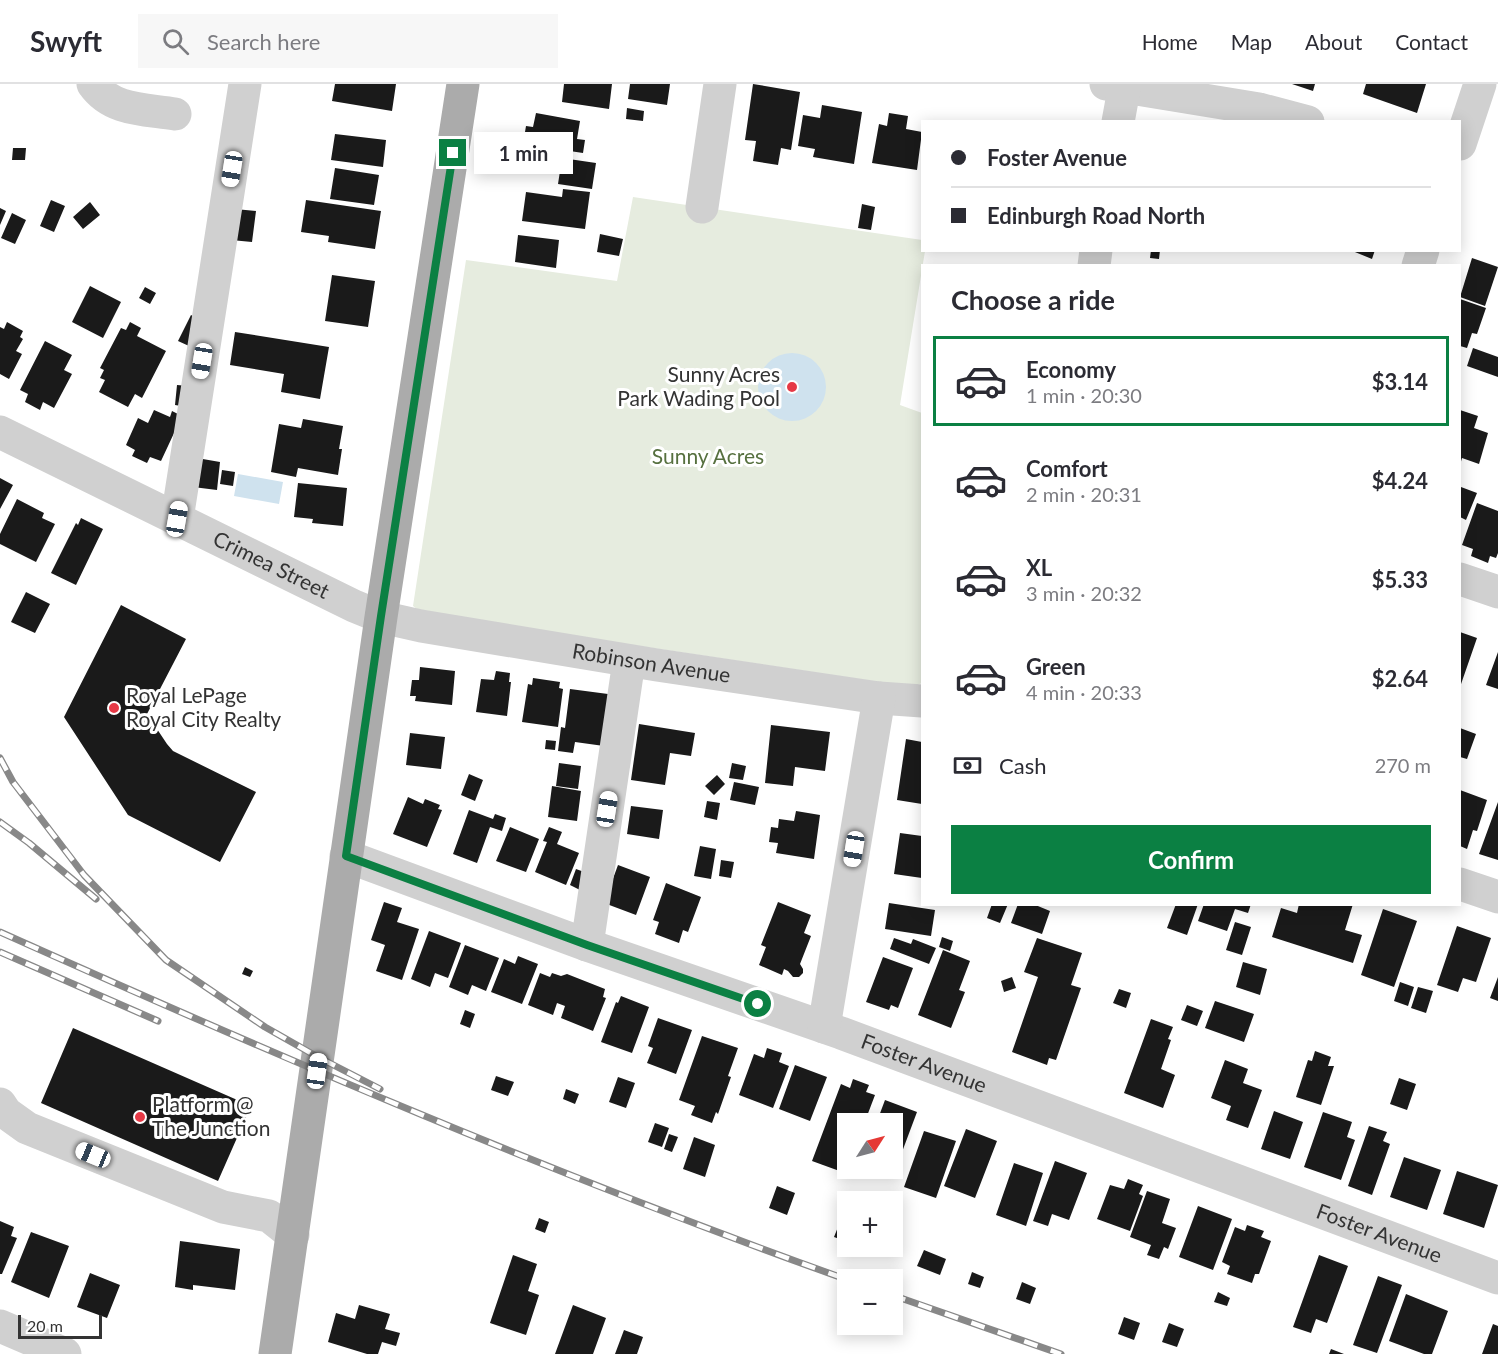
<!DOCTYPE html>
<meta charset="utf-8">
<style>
:root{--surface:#fff;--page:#f7f7f7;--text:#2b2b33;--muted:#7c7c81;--line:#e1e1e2;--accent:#0b8043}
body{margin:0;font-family:Lato,sans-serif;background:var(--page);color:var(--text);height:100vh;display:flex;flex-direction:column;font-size:22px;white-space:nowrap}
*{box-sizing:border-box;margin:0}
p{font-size:20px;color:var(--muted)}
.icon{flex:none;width:33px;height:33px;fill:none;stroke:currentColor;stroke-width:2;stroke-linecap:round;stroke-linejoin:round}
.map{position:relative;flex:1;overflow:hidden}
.details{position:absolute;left:921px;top:180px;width:540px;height:642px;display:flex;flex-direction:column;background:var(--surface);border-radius:0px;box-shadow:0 3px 15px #0003}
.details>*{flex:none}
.top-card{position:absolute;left:921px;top:36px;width:540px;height:132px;border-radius:0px;box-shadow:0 3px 15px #0003;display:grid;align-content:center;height:132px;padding:0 30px;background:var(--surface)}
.needle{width:39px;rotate:54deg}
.fabs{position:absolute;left:837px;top:1029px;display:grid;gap:12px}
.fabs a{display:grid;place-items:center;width:66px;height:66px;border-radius:0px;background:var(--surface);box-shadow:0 3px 15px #0003;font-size:30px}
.scale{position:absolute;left:18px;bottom:15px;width:84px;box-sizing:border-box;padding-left:6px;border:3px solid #333;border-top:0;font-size:16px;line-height:21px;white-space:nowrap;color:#333;-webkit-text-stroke:4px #fff;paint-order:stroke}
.end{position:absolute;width:27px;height:27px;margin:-14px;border:8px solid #0b8043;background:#fff;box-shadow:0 0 0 3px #fff}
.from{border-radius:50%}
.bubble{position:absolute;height:42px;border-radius:0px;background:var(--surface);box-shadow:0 3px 15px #0003;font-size:20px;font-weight:700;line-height:42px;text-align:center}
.car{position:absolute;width:18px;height:36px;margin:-18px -9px;border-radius:8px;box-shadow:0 0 4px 2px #0007;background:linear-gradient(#fff 24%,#345 0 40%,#fff 0 76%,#345 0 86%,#fff 0)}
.top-card b{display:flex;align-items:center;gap:21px;height:57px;font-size:22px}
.top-card b+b{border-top:2px solid var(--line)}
.top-card i{width:15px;height:15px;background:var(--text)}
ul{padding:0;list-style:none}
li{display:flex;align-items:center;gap:18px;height:90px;margin:0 12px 9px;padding:0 18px;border:3px solid transparent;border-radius:0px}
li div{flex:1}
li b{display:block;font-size:22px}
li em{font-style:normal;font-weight:700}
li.current{border-color:var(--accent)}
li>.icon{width:54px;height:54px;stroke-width:1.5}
h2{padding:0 30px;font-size:27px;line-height:72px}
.pay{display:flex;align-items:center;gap:15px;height:66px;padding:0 30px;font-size:22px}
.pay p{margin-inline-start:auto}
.cta{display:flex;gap:12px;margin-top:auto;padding:12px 30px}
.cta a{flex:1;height:69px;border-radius:0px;background:var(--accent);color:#fff;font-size:24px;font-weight:700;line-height:69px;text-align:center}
header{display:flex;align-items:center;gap:36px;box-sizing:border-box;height:84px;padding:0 30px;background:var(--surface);border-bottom:2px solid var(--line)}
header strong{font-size:28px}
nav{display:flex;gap:33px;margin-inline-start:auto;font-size:21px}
.search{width:420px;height:54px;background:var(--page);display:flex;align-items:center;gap:15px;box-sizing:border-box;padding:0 21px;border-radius:0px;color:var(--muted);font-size:22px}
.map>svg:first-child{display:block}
</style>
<header>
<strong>Swyft</strong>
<div class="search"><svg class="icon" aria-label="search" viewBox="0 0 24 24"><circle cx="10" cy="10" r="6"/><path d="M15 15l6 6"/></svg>Search here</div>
<nav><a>Home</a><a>Map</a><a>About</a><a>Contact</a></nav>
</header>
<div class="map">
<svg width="1498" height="1270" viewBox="0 0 1498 1270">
<rect width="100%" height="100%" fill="#fff"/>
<path fill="#e6ecdf" d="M633,113L922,156V166L925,167L900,321L922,329V599L912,603L440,532L418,526L413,522L466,176L617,197Z"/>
<path fill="#cfe2ee" d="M758 303a34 34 0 1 1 68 0a34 34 0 1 1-68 0Z
M238,390L283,398L279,420L234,412Z"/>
<path fill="#1a1a1a" d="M335,0H396L392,27L332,17Z
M564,0H612L609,25L562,18Z
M630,0H670L667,21L628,15Z
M753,0L800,8L791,66L781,64L778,81L753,77L756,57L745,56Z
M1292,0H1315L1313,7Z
M1366,0H1426L1417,29L1363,10Z
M822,21L862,28L854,80L813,73L815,65L798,62L803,31L820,34Z
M627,24L644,27L643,37L626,35Z
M536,29L580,37L577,55L585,56L583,69L523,60L526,42L533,43Z
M889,29L908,32L906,45L922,48L917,86L872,79L879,40L887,42Z
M335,50L386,56L383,83L331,76Z
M13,64H26L25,76H12Z
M562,74L596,79L592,105L558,100Z
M335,84L379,91L374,121L330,115Z
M563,105L590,108L585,145L522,137L526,108L562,113Z
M51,116L65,122L54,148L40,142Z
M306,116L381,127L375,165L328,158L329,152L301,148Z
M90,118L100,131L83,145L73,133Z
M862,120L875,123L871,146L858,144Z
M0,124L6,127L0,141Z
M235,125L256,127L252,158L231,156Z
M12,129L26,136L15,160L1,154Z
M600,150L623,155L619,172L597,168Z
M518,151L559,156L556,184L515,178Z
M1151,166H1160L1159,175L1150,174Z
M1350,166H1375L1372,175Z
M1472,174L1498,183L1485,222L1460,213Z
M332,191L375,197L368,243L325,237Z
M90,202L121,218L103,254L72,238Z
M145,203L156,209L150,220L139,214Z
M1460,215L1486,224L1477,250L1472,249L1467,264L1460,262Z
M191,231L202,237L189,262L178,257Z
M7,238L23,247L20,253L23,255L16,267L22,270L9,295L0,290V243L4,245Z
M130,238L141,244L137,252L166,267L142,314L135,310L128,323L99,308L105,296L100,294L104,286L100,284L121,244L126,246Z
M235,248L329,263L320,315L281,308L284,290L230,281Z
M45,257L72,271L64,286L72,290L54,324L43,318L40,326L25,318L28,310L20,306Z
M1473,264L1498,273V293L1467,282Z
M177,301L189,302L187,323L175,321Z
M154,326L170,333L172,327L182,332L161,377L150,373L147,379L132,372L135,366L126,361L138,334L148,339Z
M1460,326L1478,332L1474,344L1488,349L1479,380L1462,374L1460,381Z
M303,335L343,342L339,365H342L338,391L298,384L296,393L271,388L279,340L301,344Z
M197,374L220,378L217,406L193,403Z
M222,386L235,388L233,402L220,400Z
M0,394L13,401L0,425Z
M298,399L347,404L343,442L312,439L313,435L294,433Z
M1461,403L1477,409L1466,436L1460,433V407Z
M17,415L44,429L42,434L55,440L36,478L0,460V450Z
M1477,419L1498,427V469L1496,474L1490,472L1488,479L1471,472L1473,465L1462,461Z
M81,434L103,445L76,501L51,489L76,439L78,441Z
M26,508L50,520L35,549L11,538Z
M121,521L186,555L147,630L167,660L173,667L256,708L220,778L128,731L64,633Z
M1460,548L1477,554L1460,603Z
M1498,568V605L1486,601Z
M420,583L455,587L452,621L415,617L416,612H410L412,596H419Z
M496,587L510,589L509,598H511L507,632L476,628L481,595L494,596Z
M533,594L560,598L559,604L563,605L558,643L522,638L528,600L532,601Z
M570,605L608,610L604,662L575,658L573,669L558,667L561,643L565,644Z
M639,640L695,649L691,672L670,669L665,701L631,696Z
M771,641L830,648L825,687L795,683L793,702L765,699Z
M1460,644L1476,650L1467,675L1460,673Z
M410,649L445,653L441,685L406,681Z
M906,655L922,658V720L897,716Z
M546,656L556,657L555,666L545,665Z
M559,679L581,682L578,705L556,702Z
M732,679L746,682L743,696L729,694Z
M469,690L483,696L475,717L461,711Z
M717,691L725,700L714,711L705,702Z
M734,698L759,703L755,721L730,716Z
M552,702L581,707L577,737L548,733Z
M1460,706L1487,716L1477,747L1473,746L1467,765L1460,762Z
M408,713L423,720L425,715L440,721L438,725L442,726L427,763L393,750Z
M707,717L720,719L717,736L704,733Z
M1498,718V776L1479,770Z
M631,722L663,726L659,755L627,750Z
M469,726L493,735L495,730L506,734L502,747L490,743L477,779L453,770Z
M796,727L820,731L814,775L776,769L778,759L769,758L771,743L778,744L779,735L794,737Z
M510,743L539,755L526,788L496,777Z
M549,743L562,748L557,760L579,769L566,801L535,788L547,758L543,757Z
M900,749L922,752V794L894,790Z
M700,762L716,765L711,795L694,792Z
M721,776L734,778L731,794L719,792Z
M618,781L650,793L636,831L604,819Z
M576,785L587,789L580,806L570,801Z
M666,799L701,813L688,848L683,846L679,859L655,850L659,838L653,836Z
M384,818L402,824L397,838L419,845L402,896L376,887L385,861L371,856Z
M778,818L811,831L804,849L811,852L800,880L803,885V889L799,893H793L788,887L784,885L782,891L759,881L766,863L761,861Z
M889,819L935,826L931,852L885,845Z
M992,820H1008L1000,839L987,834Z
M1018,820H1033L1050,827L1042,850L1011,839Z
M1176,820H1198L1187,851L1167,844Z
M1204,820H1251L1248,829L1235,825L1227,847L1198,837Z
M1299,820H1353L1345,846L1362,851L1353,879L1272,853L1281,824L1297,829Z
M1383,825L1417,837L1394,903L1361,891Z
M1235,838L1251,843L1242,871L1226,866Z
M1457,842L1491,854L1476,898L1463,894L1458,908L1437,901Z
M429,847L461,859L448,894L435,889L430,903L411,895Z
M942,853L953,857L950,867L939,863Z
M894,854L911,860L913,855L936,864L929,880L890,865Z
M1037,854L1082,869L1071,901L1081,904L1056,976L1049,974L1047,981L1012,968L1038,893L1024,888Z
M465,861L499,874L486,907L472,901L468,911L449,903Z
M943,866L970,877L959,906L965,908L951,944L918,931Z
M518,872L538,880L522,920L491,908L504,875L515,880Z
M883,873L913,884L898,924L891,921L889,926L866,918Z
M1243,878L1267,885L1260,911L1236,903Z
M245,883L253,887L250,893L242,890Z
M540,889L550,893L552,889L561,892L567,890L605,905L603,913L606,914L593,947L561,934L565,922L557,919L553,931L528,921Z
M1012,893L1016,904L1004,908L1001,897Z
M1498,893V917L1490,914Z
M1400,898L1414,903L1408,922L1394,917Z
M1418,903L1433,907L1426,929L1411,924Z
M1119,905L1131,909L1126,924L1113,919Z
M621,912L649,923L632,969L601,958L616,918L618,919Z
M1215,917L1254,930L1244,958L1205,944Z
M1187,921L1203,927L1197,942L1181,936Z
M465,926L475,930L470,944L460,940Z
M658,934L692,946L676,990L647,979L653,964L648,962Z
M1151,935L1173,943L1168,955L1171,956L1161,985L1175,991L1163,1024L1124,1009Z
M73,944L251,1022L218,1097L41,1019Z
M702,952L738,964L728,992L731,993L718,1030L716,1028L712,1039L691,1031L695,1022L679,1016Z
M767,964L782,969L779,978L789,982L773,1024L739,1011L754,970L764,974Z
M1315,967L1331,973L1328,982H1334L1321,1021L1296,1013L1308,976L1312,977Z
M1225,976L1248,985L1243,999L1262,1006L1248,1044L1226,1036L1231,1022L1211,1014Z
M795,981L827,993L810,1037L779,1025Z
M496,992L514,998L508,1012L491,1006Z
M618,993L635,999L626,1024L609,1018Z
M1399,994L1416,1000L1407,1026L1390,1020Z
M853,995L869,1001L866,1008L875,1011L864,1040H848V1083L845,1089L812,1077L841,1000L850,1004Z
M566,1005L579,1010L575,1020L563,1015Z
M885,1016L917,1028L896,1084L892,1083V1040H876Z
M1274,1027L1303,1038L1290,1075L1261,1065Z
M1323,1028L1352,1038L1347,1053L1355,1056L1341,1096L1304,1083Z
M655,1039L669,1044L662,1063L648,1058Z
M1369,1042L1387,1048L1383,1057L1390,1060L1372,1111L1348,1102Z
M966,1045L997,1057L975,1114L944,1102Z
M924,1047L956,1057L936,1114L904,1103Z
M669,1050L678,1053L672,1068L664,1065Z
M694,1053L715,1061L705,1093L683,1085Z
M1404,1073L1441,1086L1427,1126L1390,1113Z
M1055,1077L1087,1089L1069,1136L1052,1130L1048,1142L1033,1137Z
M1014,1079L1043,1089L1026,1142L996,1131Z
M1457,1087L1498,1101L1484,1144L1443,1130Z
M1128,1095L1143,1101L1139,1110L1143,1112L1130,1147L1097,1135L1110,1101L1124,1105Z
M777,1102L795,1109L787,1131L769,1124Z
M1147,1107L1170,1115L1162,1139L1176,1144L1168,1165L1164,1163L1159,1175L1147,1171L1151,1161L1130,1153Z
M1198,1122L1232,1135L1213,1186L1179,1173Z
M846,1123H848V1158L834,1153Z
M539,1134L549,1138L545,1149L535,1145Z
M0,1137L14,1143L11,1152L17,1154L2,1190H0Z
M1247,1141L1264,1147L1261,1153L1271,1157L1259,1190H1255L1252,1199L1227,1190L1230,1182L1222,1178L1235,1143L1245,1147Z
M31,1148L69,1162L49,1214L11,1198Z
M180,1157L240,1165L235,1206L193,1201V1206L175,1203Z
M924,1166L946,1175L940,1191L917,1182Z
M513,1171L537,1180L528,1207L539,1211L526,1251L490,1239Z
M1319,1171L1348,1182L1327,1239L1316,1235L1311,1249L1293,1243Z
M972,1188L984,1193L980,1204L968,1200Z
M90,1189L120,1201L107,1234L77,1223Z
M1378,1192L1402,1201L1377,1269L1353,1261Z
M1022,1198L1036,1204L1030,1220L1016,1215Z
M1218,1208L1230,1214L1227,1222L1214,1218Z
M1406,1210L1448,1227L1432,1270H1424L1389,1257Z
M359,1221L390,1230L385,1245L400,1249L396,1262L382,1258L378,1270H367L328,1258L336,1229L355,1235Z
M573,1221L606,1234L593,1270H555Z
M1124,1233L1140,1239L1134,1256L1118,1250Z
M1169,1239L1184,1245L1177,1263L1162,1258Z
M1493,1240L1498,1242V1270H1482Z
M624,1246L643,1253L637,1270H615Z
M1331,1265L1344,1270H1329Z"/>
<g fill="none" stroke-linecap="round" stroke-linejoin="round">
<g stroke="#d0d0d0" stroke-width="33">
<path d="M93,0C112,27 144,25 175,30"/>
<path d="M1106,0L1259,25L1308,38"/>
<path d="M1118,38L1125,0"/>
<path d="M1460,60L1480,0"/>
<path d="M702,123L720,0"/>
<path d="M1094,182L1096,166"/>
<path d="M1418,182L1423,166"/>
<path id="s1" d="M0,348L354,522L381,533L421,542L657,581L879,614L922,617"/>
<path d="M177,435L245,0"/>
<path d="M1460,495L1498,508"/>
<path id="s2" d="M346,772L587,861L841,949L1498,1194"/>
<path d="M1460,800L1498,813"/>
<path d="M587,861L629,577"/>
<path d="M824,943L879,614"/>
<path d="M0,1020L6,1029L27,1044L223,1123L269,1132L293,1151"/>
<path d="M0,1242L65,1270"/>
</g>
<path stroke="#ababab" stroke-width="33" d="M275,1270L381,533L463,0"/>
<defs>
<path id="rail" d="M0,674L13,698L84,791L166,876L265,943L316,972L380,1005
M0,738L29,759L96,815
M0,848C279,973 560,1093 848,1196
M0,868L158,937
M892,1211L1061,1270"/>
</defs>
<use href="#rail" stroke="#888" stroke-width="7"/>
<use href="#rail" stroke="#fff" stroke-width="4.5" stroke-dasharray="14" stroke-linecap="butt"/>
</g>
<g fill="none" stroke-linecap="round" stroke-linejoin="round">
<path stroke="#0b8043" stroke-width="8" d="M453,69L381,532L346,772L587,861L758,920"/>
</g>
<g fill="#e63946" stroke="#fff" stroke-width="2">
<circle cx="792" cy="303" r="6"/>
<circle cx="114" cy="624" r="6"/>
<circle cx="140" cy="1033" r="6"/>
</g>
<g text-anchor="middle" stroke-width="6" stroke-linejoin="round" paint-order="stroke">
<g font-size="21" fill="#333" stroke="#fff" text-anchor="start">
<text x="780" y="298" text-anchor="end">Sunny Acres<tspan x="780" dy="24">Park Wading Pool</tspan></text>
<text x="126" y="619">Royal LePage<tspan x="126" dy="24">Royal City Realty</tspan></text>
<text x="152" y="1028">Platform @<tspan x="152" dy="24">The Junction</tspan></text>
</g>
<g font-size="21" fill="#56703f" stroke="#fff">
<text x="708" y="380">Sunny Acres</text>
</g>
<g font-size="21" fill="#333" stroke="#fff">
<text dy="7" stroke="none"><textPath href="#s1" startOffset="302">Crimea Street</textPath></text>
<text dy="7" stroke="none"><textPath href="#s1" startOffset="698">Robinson Avenue</textPath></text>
<text dy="7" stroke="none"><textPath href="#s2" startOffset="614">Foster Avenue</textPath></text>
<text dy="7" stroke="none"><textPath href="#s2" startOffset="1100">Foster Avenue</textPath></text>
</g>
</g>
</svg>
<div class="fabs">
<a><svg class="needle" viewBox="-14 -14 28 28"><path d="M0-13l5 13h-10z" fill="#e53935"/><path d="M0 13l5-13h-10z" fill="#7c7c81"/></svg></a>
<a>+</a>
<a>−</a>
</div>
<div class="scale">20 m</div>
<i class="end from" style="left:758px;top:920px"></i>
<i class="end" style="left:453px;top:69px"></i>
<div class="bubble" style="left:474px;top:48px;width:99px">1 min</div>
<i class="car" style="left:232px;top:85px;rotate:189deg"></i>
<i class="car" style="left:202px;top:277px;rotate:189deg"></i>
<i class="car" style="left:177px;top:435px;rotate:10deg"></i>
<i class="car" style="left:607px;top:725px;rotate:9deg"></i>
<i class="car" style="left:854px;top:765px;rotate:189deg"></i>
<i class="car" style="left:317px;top:987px;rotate:8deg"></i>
<i class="car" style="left:93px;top:1071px;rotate:292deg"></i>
<div class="top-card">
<b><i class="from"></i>Foster Avenue</b>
<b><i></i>Edinburgh Road North</b>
</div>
<section class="details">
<h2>Choose a ride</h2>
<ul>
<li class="current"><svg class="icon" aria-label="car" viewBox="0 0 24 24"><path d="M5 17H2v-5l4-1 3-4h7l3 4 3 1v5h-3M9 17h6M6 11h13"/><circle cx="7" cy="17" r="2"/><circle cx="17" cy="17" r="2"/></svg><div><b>Economy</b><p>1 min · 20:30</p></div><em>$3.14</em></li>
<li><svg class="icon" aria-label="car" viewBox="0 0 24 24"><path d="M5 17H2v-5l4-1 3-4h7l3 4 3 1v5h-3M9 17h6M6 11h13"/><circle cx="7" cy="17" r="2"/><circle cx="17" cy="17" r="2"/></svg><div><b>Comfort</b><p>2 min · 20:31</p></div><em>$4.24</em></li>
<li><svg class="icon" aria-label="car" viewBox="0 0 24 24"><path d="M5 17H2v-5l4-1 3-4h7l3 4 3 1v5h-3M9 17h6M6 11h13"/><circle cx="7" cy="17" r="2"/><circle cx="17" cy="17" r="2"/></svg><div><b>XL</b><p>3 min · 20:32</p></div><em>$5.33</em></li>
<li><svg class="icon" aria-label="car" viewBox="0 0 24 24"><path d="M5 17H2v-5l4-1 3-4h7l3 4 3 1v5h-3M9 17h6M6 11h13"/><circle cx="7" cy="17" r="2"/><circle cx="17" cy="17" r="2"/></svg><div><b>Green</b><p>4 min · 20:33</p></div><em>$2.64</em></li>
</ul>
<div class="pay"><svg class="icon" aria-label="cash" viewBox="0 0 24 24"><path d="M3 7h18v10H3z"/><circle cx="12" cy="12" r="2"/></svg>Cash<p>270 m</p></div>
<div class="cta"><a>Confirm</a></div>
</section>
</div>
